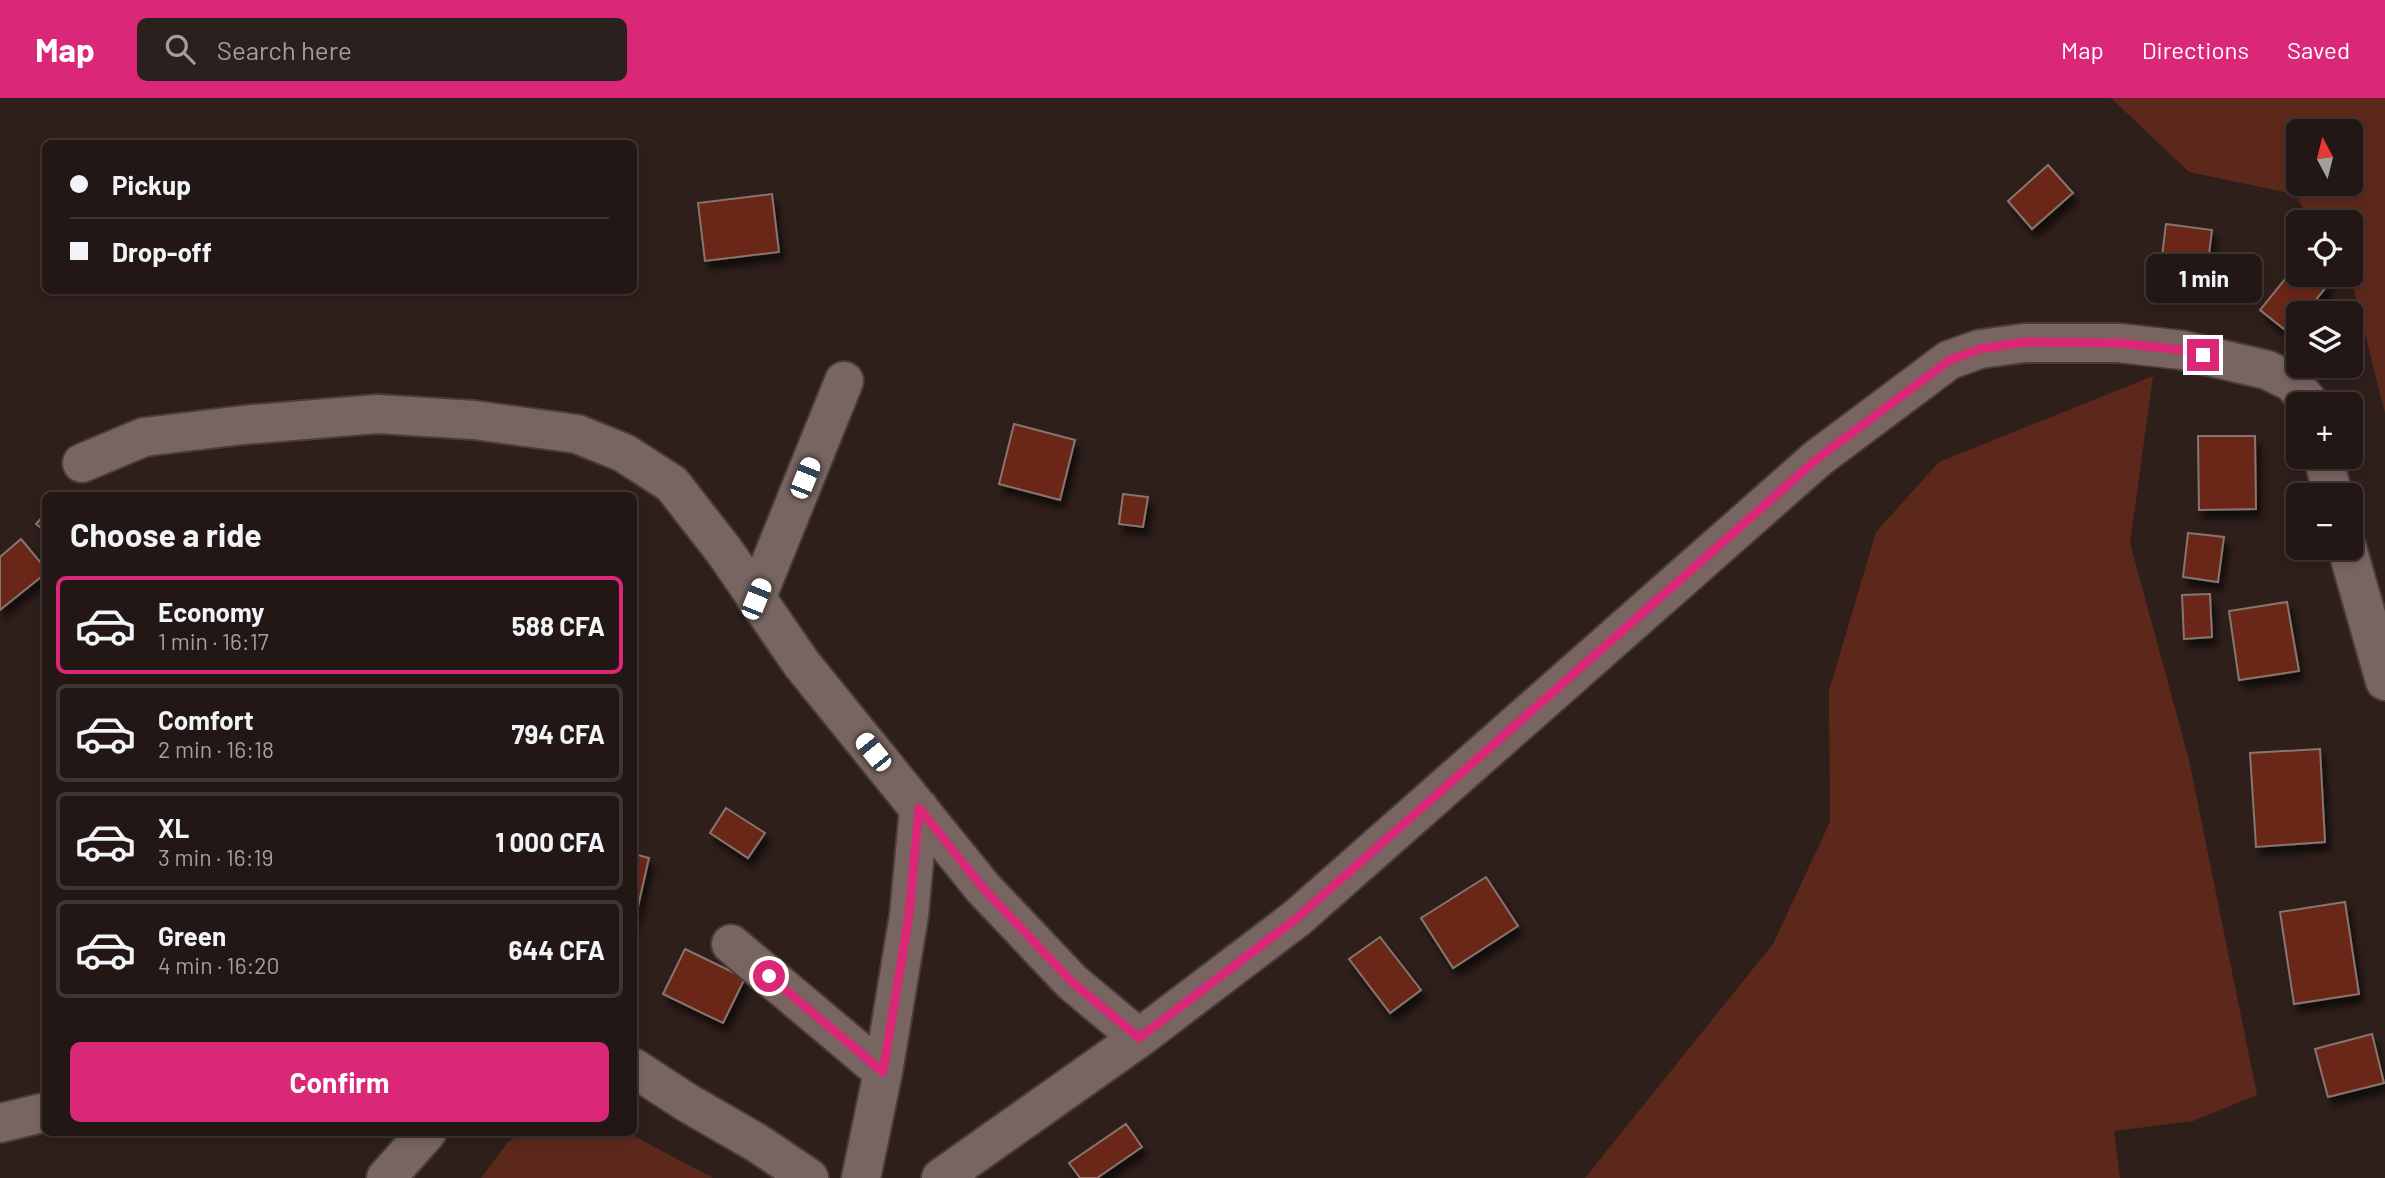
<!DOCTYPE html>
<meta charset="utf-8">
<style>
:root{--surface:#221714;--page:#2a201d;--text:#f1f3f6;--muted:#a29fa0;--line:#3f3634;--accent:#db2777}
body{margin:0;font-family:Barlow,sans-serif;background:var(--page);color:var(--text);height:100vh;display:flex;flex-direction:column;font-size:26px;white-space:nowrap}
*{box-sizing:border-box;margin:0}
p{font-size:23px;color:var(--muted)}
.icon{flex:none;width:38px;height:38px;fill:none;stroke:currentColor;stroke-width:2;stroke-linecap:round;stroke-linejoin:round}
.map{position:relative;flex:1;overflow:hidden}
.details{position:absolute;left:42px;top:394px;width:595px;height:644px;display:flex;flex-direction:column;background:var(--surface);border-radius:10px;box-shadow:0 4px 10px #0003,0 0 0 2px var(--line)}
.details>*{flex:none}
.banner{position:absolute;left:42px;top:42px;width:595px;height:154px;border-radius:10px;box-shadow:0 4px 10px #0003,0 0 0 2px var(--line);display:grid;align-content:center;height:154px;padding:0 28px;background:var(--surface)}
.needle{width:46px;rotate:353deg}
.buttons{position:absolute;left:2286px;top:21px;display:grid;gap:14px}
.buttons a{display:grid;place-items:center;width:77px;height:77px;border-radius:10px;background:var(--surface);box-shadow:0 4px 10px #0003,0 0 0 2px var(--line);font-size:35px}
.end{position:absolute;width:32px;height:32px;margin:-16px;border:9px solid #db2777;background:#fff;box-shadow:0 0 0 4px #fff}
.from{border-radius:50%}
.bubble{position:absolute;height:49px;border-radius:10px;background:var(--surface);box-shadow:0 4px 10px #0003,0 0 0 2px var(--line);font-size:23px;font-weight:700;line-height:49px;text-align:center}
.car{position:absolute;width:21px;height:42px;margin:-21px -10px;border-radius:9px;box-shadow:0 0 5px 2px #0007;background:linear-gradient(#fff 24%,#345 0 40%,#fff 0 76%,#345 0 86%,#fff 0)}
.banner b{display:flex;align-items:center;gap:24px;height:66px;font-size:26px}
.banner b+b{border-top:2px solid var(--line)}
.banner i{width:18px;height:18px;background:var(--text)}
ul{padding:0;list-style:none}
li{display:flex;align-items:center;gap:21px;height:98px;margin:0 14px 10px;padding:0 14px;border:4px solid var(--line);border-radius:10px}
li div{flex:1}
li b{display:block;font-size:26px}
li em{font-style:normal;font-weight:700}
li.selected{border-color:var(--accent)}
li>.icon{width:63px;height:63px;stroke-width:1.5}
h2{padding:0 28px;font-size:32px;line-height:84px}
.action{display:flex;gap:14px;margin-top:auto;padding:14px 28px}
.action a{flex:1;height:80px;border-radius:10px;background:var(--accent);color:#fff;font-size:28px;font-weight:700;line-height:80px;text-align:center}
header{display:flex;align-items:center;gap:42px;box-sizing:border-box;height:98px;padding:0 35px;background:var(--accent);color:#fff}
header strong{font-size:33px}
nav{display:flex;gap:38px;margin-inline-start:auto;font-size:24px}
.search{width:490px;height:63px;background:var(--page);display:flex;align-items:center;gap:18px;box-sizing:border-box;padding:0 24px;border-radius:10px;color:var(--muted);font-size:26px}
.map>svg:first-child{display:block}
</style>
<header>
<strong>Map</strong>
<div class="search"><svg class="icon" aria-label="search" viewBox="0 0 24 24"><circle cx="10" cy="10" r="6"/><path d="M15 15l6 6"/></svg>Search here</div>
<nav><a>Map</a><a>Directions</a><a>Saved</a></nav>
</header>
<div class="map">
<svg width="2385" height="1080" viewBox="0 0 2385 1080">
<defs>
<filter id="shadow"><feDropShadow dx="4.5" dy="8" stdDeviation="3.5" flood-color="#0009"/></filter>
</defs>
<rect width="100%" height="100%" fill="#2e1f1b"/>
<path fill="#5d281c" fill-rule="evenodd" d="M2111,0H2385V315L2352,184L2347,177H2350V124H2312L2294,96L2189,74ZM2298,33H2350V86H2298Z
M2153,278L2130,445L2189,662L2257,997L2193,1023L2114,1033L2120,1080H1585L1773,846L1830,724L1829,593L1876,434L1939,364Z
M525,1034H626L713,1080H481L508,1044Z"/>
<path fill="#6a2616" stroke="#87746f" stroke-width="2" filter="url(#shadow)" d="M2048,67L2073,95L2032,131L2008,103Z
M772,96L779,154L705,163L698,105Z
M2166,126L2212,132L2206,180L2160,174Z
M2298,165V177H2316L2328,187L2305,215H2298V224L2289,235L2260,212Z
M1014,326L1075,342L1060,402L999,386Z
M2198,338H2255L2256,411L2199,412Z
M1123,396L1148,399L1143,429L1119,426Z
M46,415V434L36,426Z
M2188,435L2224,439L2218,484L2183,479Z
M21,441L46,471V475L0,512V459Z
M2210,496L2212,539L2184,541L2182,497Z
M2287,504L2299,573L2239,582L2229,513Z
M2320,651L2325,744L2256,749L2250,655Z
M726,710L765,735L748,760L710,735Z
M634,756L649,760L635,822H634Z
M1486,779L1518,828L1453,870L1421,820Z
M2345,804L2359,896L2294,906L2280,814Z
M1380,839L1421,892L1390,915L1349,861Z
M685,851L745,880L723,925L663,896Z
M2372,936L2384,985L2328,999L2315,951Z
M1126,1026L1142,1049L1097,1080H1080L1069,1065Z"/>
<g fill="none" stroke-linecap="round" stroke-linejoin="round">
<defs>
<path id="minor" d="M2323,359L2333,397
M82,365L144,339L243,327L377,316L474,322L577,336L624,355L672,386L725,454L801,565L983,790L1072,884L1139,940
M2347,450L2385,583
M756,501L844,283
M731,846L883,974
M634,970L686,1004L757,1045L809,1080
M0,1025L46,1014
M386,1080L427,1034
M861,1080L883,974L909,817L919,710
M941,1080L1139,940L1297,820L1818,360L1949,262L1980,251L2025,245H2119L2182,252L2267,272L2292,284L2310,306"/>
</defs>
<use href="#minor" stroke="#493c3a" stroke-width="42"/>
<use href="#minor" stroke="#786561" stroke-width="38"/>
</g>
<g fill="none" stroke-linecap="round" stroke-linejoin="round">
<path stroke="#db2777" stroke-width="9" d="M769,878L883,974L909,817L919,710L983,790L1072,884L1139,940L1297,820L1818,360L1950,262L1980,251L2025,244L2119,245L2182,252L2203,257"/>
</g>
</svg>
<div class="buttons">
<a><svg class="needle" viewBox="-14 -14 28 28"><path d="M0-13l5 13h-10z" fill="#e53935"/><path d="M0 13l5-13h-10z" fill="#a29fa0"/></svg></a>
<a><svg class="icon" aria-label="locate" viewBox="0 0 24 24"><circle cx="12" cy="12" r="6"/><path d="M12 2v4M12 18v4M2 12h4M18 12h4"/></svg></a>
<a><svg class="icon" aria-label="layers" viewBox="0 0 24 24"><path d="M12 4l9 5-9 5-9-5zM3 14l9 5 9-5"/></svg></a>
<a>+</a>
<a>−</a>
</div>
<i class="end from" style="left:769px;top:878px"></i>
<i class="end" style="left:2203px;top:257px"></i>
<div class="bubble" style="left:2146px;top:156px;width:116px">1 min</div>
<i class="car" style="left:805px;top:380px;rotate:22deg"></i>
<i class="car" style="left:756px;top:501px;rotate:22deg"></i>
<i class="car" style="left:873px;top:654px;rotate:321deg"></i>
<div class="banner">
<b><i class="from"></i>Pickup</b>
<b><i></i>Drop-off</b>
</div>
<section class="details">
<h2>Choose a ride</h2>
<ul>
<li class="selected"><svg class="icon" aria-label="car" viewBox="0 0 24 24"><path d="M5 17H2v-5l4-1 3-4h7l3 4 3 1v5h-3M9 17h6M6 11h13"/><circle cx="7" cy="17" r="2"/><circle cx="17" cy="17" r="2"/></svg><div><b>Economy</b><p>1 min · 16:17</p></div><em>588 CFA</em></li>
<li><svg class="icon" aria-label="car" viewBox="0 0 24 24"><path d="M5 17H2v-5l4-1 3-4h7l3 4 3 1v5h-3M9 17h6M6 11h13"/><circle cx="7" cy="17" r="2"/><circle cx="17" cy="17" r="2"/></svg><div><b>Comfort</b><p>2 min · 16:18</p></div><em>794 CFA</em></li>
<li><svg class="icon" aria-label="car" viewBox="0 0 24 24"><path d="M5 17H2v-5l4-1 3-4h7l3 4 3 1v5h-3M9 17h6M6 11h13"/><circle cx="7" cy="17" r="2"/><circle cx="17" cy="17" r="2"/></svg><div><b>XL</b><p>3 min · 16:19</p></div><em>1 000 CFA</em></li>
<li><svg class="icon" aria-label="car" viewBox="0 0 24 24"><path d="M5 17H2v-5l4-1 3-4h7l3 4 3 1v5h-3M9 17h6M6 11h13"/><circle cx="7" cy="17" r="2"/><circle cx="17" cy="17" r="2"/></svg><div><b>Green</b><p>4 min · 16:20</p></div><em>644 CFA</em></li>
</ul>
<div class="action"><a>Confirm</a></div>
</section>
</div>
